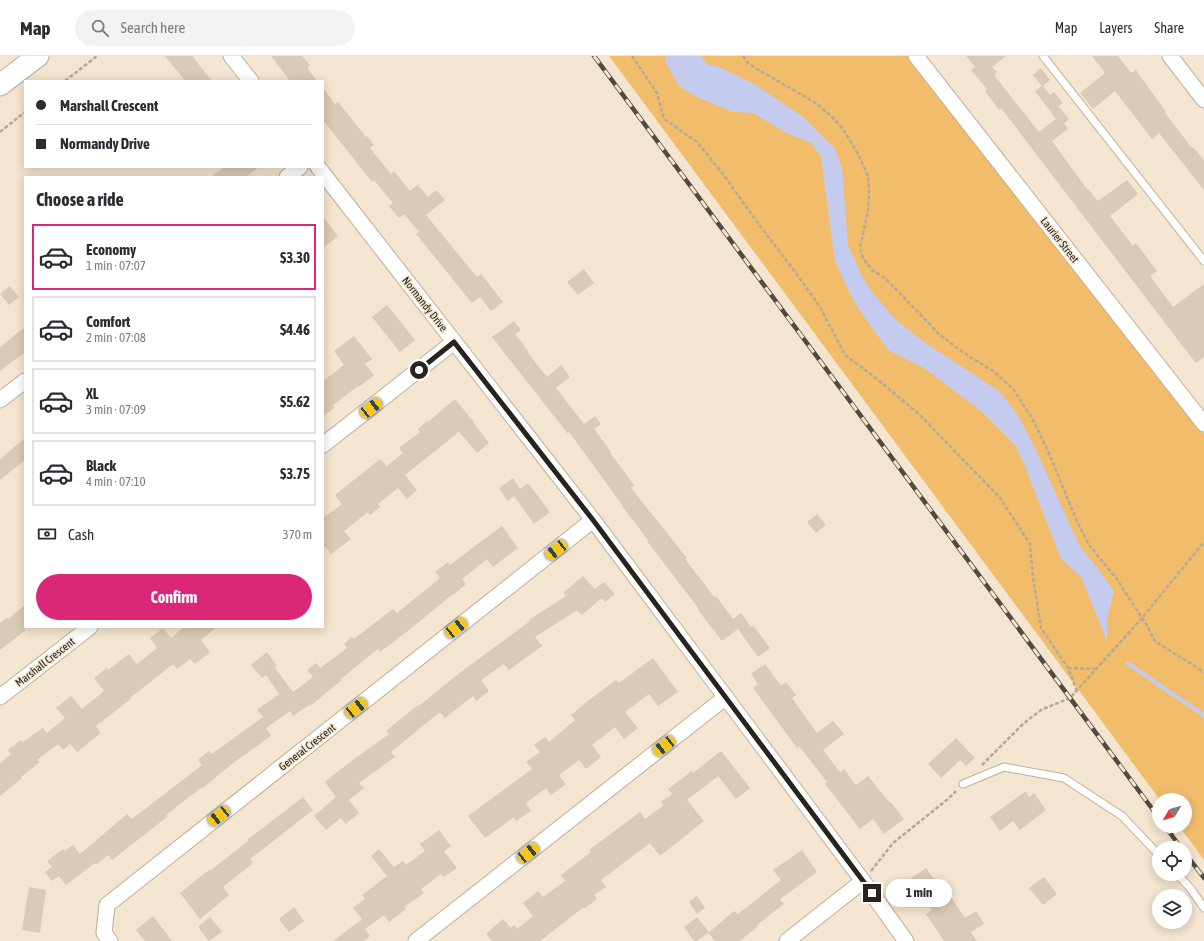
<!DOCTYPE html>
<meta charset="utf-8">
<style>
:root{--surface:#fff;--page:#f2f2f3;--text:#2b2b33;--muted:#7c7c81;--line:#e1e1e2;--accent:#db2777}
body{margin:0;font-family:"Asap Condensed",sans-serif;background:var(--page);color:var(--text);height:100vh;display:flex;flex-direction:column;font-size:15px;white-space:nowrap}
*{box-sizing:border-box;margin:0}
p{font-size:13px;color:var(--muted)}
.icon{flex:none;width:22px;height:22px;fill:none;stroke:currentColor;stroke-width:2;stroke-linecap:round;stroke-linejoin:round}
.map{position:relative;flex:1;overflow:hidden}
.panel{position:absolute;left:24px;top:120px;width:300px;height:452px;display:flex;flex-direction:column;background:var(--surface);border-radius:0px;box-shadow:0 2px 10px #0003}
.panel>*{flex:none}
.top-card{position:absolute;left:24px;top:24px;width:300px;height:88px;border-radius:0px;box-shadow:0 2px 10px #0003;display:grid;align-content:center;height:88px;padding:0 12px;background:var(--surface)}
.needle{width:26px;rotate:232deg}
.fabs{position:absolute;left:1152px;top:737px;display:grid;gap:8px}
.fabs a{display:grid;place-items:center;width:40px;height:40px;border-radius:50%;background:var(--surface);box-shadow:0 2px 10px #0003;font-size:20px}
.end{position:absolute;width:18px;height:18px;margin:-9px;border:5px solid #28231b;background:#fff;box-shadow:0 0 0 2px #fff}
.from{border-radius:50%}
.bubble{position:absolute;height:28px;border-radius:14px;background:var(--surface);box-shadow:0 2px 10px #0003;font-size:13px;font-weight:700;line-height:28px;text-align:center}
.car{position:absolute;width:12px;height:24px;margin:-12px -6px;border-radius:5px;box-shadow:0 0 3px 1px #0007;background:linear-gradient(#f5c518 24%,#345 0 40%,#f5c518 0 76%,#345 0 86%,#f5c518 0)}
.top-card b{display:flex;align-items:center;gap:14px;height:38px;font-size:15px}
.top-card b+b{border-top:1px solid var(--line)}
.top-card i{width:10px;height:10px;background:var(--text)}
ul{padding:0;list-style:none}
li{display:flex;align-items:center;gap:12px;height:66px;margin:0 8px 6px;padding:0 4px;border:2px solid var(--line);border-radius:0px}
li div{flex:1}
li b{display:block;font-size:15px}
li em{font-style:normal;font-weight:700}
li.selected{border-color:var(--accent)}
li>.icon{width:36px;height:36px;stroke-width:1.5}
h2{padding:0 12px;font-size:18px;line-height:48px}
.pay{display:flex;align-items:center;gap:10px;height:44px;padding:0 12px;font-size:15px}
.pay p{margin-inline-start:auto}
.cta{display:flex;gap:8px;margin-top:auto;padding:8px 12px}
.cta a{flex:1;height:46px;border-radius:24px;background:var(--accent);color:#fff;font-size:16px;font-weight:700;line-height:46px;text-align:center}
header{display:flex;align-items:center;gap:24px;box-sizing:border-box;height:56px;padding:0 20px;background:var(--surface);border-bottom:1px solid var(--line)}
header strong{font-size:19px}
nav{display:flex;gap:22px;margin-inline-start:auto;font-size:14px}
.search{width:280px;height:36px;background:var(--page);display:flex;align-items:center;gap:10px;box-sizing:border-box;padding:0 14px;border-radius:22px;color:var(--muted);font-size:15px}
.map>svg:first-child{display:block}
</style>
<header>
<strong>Map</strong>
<div class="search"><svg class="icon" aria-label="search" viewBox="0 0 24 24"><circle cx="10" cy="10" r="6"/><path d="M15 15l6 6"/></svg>Search here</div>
<nav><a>Map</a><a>Layers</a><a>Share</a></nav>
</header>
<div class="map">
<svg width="1204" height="885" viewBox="0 0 1204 885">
<rect width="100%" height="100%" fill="#f3e5cf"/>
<path fill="#f1bd6b" d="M609,0H908L1204,378V804L1179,770H1185V744H1160Z"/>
<path fill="#c4cbef" d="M666,0H700L710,10L715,9L754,28L802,60L835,93L842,112L848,189L861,218L872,236L896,264L924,286L999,335L1017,358L1034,390L1080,491L1100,515L1114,536L1107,562V585L1081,521L1061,503L1026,413L1015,389L982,356L924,312L888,294L855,248L835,206L821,101L811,87L786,77L753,57L732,56L697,41L679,30L665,5Z"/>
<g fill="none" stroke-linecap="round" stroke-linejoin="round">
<path stroke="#c4cbef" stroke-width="4" d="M1127,607L1202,658L1204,661"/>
</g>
<path fill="#d9cbb6" d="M165,0H192L212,25H185Z
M271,0H302L310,9L307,12L317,25H290Z
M966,0H1006L992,11L997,16L994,19L1039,76L1056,63L1035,35L1042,30L1033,19L1041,12L1050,24L1043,30L1050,39L1054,36L1063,47L1058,50L1069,63L1064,67L1068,73L1052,85L1087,133H1088L1098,145L1127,124L1138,138L1110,160L1133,190L1136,187L1157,215L1150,220L1173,251L1204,228V301L1196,307L1181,288L1001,52L999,54L985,35L987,33L971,14L975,11Z
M1092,0H1118L1131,17L1136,14L1166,56L1165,57L1192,92L1193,91L1204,104V134L1159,77L1152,83L1115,35L1093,53L1080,37L1105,17Z
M323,32L335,48L338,46L366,81L367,80L374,89L370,92L391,118L394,115L410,135L418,129L428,141L436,134L445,144L426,159L477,221L481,218L503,246L491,255L480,241L472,247L416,178L419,176L404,158L399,162L389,150L393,147L374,124L372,126L323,64Z
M224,111H259L246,121H211Z
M323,161L338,180L323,192Z
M584,213L594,227L578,239L567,226Z
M10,230L19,241L9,249L0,238Z
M387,249L415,284L400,296L372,261Z
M514,265L521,274L515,278L529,296L528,297L547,321L561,309L570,321L556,332L584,368L595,360L601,368L594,373L611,396L610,397L634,429L631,432L687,502L685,503L715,542L716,540L733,563L741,557L751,571L753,569L770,592L758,601L738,573L722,585L698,554L699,553L647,485L648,484L622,450H623L569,376L568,378L492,281Z
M25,271V296L0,315V291Z
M354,280L372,303L365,308L374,319L359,331L358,330L333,349L335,351L323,361V325L344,309L334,295Z
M455,343L474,366H473L489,387L477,397L459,376L405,419L417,434L407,443L398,432L378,448L380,451L370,459L368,456L344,475L351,483L331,498L323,488V462L342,448L335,439L380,403L387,410L403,397L399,392L420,376L418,373L427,365L428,366Z
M25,382V404L0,424V403Z
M513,422L520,433L528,427L550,456L534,468L514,440L508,445L499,432Z
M817,458L826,469L816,477L807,466Z
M502,470L518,492L493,511L487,503L462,523L466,528L453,539V538L409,574L380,596L378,593L341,623L342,624L310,650L309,649L293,660L290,655L266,672L271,680L233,707L203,732L202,731L166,759L167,761L112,804L108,799L96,809L95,807L66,829L59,820L52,825L45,816L52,811L47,805L63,793L65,795L73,789L80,798L127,758L132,763L202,709L198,704L209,695L212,698L263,661L257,654L279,638L266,619L262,622L251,609L267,596L277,610L275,612L293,636L313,621L307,614L316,607L320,612L347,592L344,588L352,581L354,583L393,553L397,557L440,522L435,516L448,506L450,509L471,493Z
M583,520L595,533L604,526L615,538L605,546L602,542L582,559L577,554L535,581L542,590L509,614L504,608L481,624L489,635L476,645L473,640L445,662L440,656L391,696L395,701L359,727L364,732L349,744L359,757L346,768L341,762L326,774L314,760L336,741L325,726L350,706L389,678L386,675L418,649L419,650L457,619L530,565L529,564L566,540L563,537Z
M25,549V575L0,594V567L7,561L8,563Z
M184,571H217L201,584L210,596L195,608L190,603L177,613L173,608L130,642L131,643L96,670L101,677L77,696L70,688L63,694L58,688L37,704L40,706L21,721L22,722L0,740V707L11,698L8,694L21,684L23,686L43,672L47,677L65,662L56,652L71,640L82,653L104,635L94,622L107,612L108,614L129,598L137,608L157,592L150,582L163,572L171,582Z
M653,602L678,636L658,650L649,638L625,656L638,672L624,683L615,671L592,689L601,701L586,713L579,704L559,719L566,728L551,739L546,732L526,747L531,755L516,765L514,761L485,782L468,760L532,713L526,706L540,696L534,689L545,681L549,686L575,664L571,659L589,644L616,624L619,627Z
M765,608L781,630L786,626L796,639L792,642L817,677L833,665L844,678L823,694L840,716L844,713L856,729L868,720L890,747L891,746L904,763L884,778L873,763L860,773L825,728L827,726L799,690L797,692L753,632L758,628L751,618Z
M956,682L975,702L966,710L960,704L941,722L928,708Z
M721,695L750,732L736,743L718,720L687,744L704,765L660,800L650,787L601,824L606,831L594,839L597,843L585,852L584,851L540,885H492L486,878L503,863L511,872L514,869L517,873L533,860L523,847L538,835L543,841L565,825L561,819L591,796L589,794L640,756L645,763L664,749L661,746L672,738L668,733L692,715L693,717Z
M1026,735L1029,741L1034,737L1046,754L1020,774L1013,765L1000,775L990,761Z
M303,741L313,754L250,803L253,807L223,831L229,839L200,863L180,837L209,814L210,815L248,785L247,784Z
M439,774L451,790L444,795L457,812L444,821L441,818L421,833L424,837L404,851L406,853L389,866L384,859L365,873L370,880L364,885H333L362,863L353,852L365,843L362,839L387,820L371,800L379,793L394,811L403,805L406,809L425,795L420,788Z
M802,794L817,816L780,843L784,848L757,869L758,870L740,885H715L708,877L734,855L738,858L781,824L773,814Z
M926,812L948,843L951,841L965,862L976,855L984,868L971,876L977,885H944L926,858L932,854L919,836L913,841L903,828Z
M1044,821L1057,838L1043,849L1029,832Z
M29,831L46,834L40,877L22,874Z
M697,840L705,852L697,858L689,846Z
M294,851L304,865L289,876L279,863Z
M153,860L172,885H145L136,874Z
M210,861L222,876L209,885L198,871Z
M697,861L709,876L697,885H694L684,871Z"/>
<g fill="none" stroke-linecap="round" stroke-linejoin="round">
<defs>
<path id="service" d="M1043,0L1204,205
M963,728L1004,711L1064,722L1122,760L1159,799
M1177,818L1191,833L1204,852"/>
<path id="minor" d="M231,0L251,25
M916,0L1204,368
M1170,0L1204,44
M318,111L593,464L863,825L906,885
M287,121L300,111
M0,344L25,325
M323,389L454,286
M0,641L90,571
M110,885L104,877L107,849L593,464
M416,885L726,641
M787,885L863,825"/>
<path id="secondary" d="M0,29L38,0"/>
</defs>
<use href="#service" stroke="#beb09b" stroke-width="9"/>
<use href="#minor" stroke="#beb09b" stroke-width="17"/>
<use href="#secondary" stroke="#beb09b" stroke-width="23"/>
<path stroke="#b5aa98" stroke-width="2.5" stroke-dasharray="4 2" stroke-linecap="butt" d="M632,0L657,37L664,63L697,86L723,118L757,166L796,217L820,251L845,299L877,323L920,359L1000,442L1030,488L1033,521L1041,572L1068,612L1077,635
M743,0L748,7L757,13L816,47L832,61L843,73L858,98L868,120L869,137L868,155L860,192L863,202L872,214L885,222L940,279L964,297L993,315L1013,333L1032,362L1048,395L1076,463L1089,489L1116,522L1148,571L1153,582L1156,586L1204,616
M65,25L97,0
M0,76L25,56
M1068,612L1097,613
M982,709L1023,668L1041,654L1070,642L1142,562L1204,486
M871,815L893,787L948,743L956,735"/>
<use href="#service" stroke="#fff" stroke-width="7"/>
<use href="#minor" stroke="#fff" stroke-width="15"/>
<use href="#secondary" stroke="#fff" stroke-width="21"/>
<defs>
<path id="rail" d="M594,0L1159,762
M1165,770L1181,792
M1185,797L1204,822"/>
</defs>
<use href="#rail" stroke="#514a3f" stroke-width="4.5"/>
<use href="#rail" stroke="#f3e5cf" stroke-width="3" stroke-dasharray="9" stroke-linecap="butt"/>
</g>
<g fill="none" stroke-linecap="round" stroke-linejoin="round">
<path stroke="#28231b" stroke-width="5" d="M419,314L454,286L593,464L872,837"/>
</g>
<g text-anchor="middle" stroke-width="3" stroke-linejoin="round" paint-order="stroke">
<g font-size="11" fill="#28231b" stroke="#f3e5cf">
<text transform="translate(1060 184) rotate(52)" y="4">Laurier Street</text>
<text transform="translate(425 248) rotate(52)" y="4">Normandy Drive</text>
<text transform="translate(45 606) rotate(-38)" y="4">Marshall Crescent</text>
<text transform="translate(307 691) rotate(-38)" y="4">General Crescent</text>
</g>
</g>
</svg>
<div class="fabs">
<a><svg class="needle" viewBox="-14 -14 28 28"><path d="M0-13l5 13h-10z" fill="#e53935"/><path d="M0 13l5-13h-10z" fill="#7c7c81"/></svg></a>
<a><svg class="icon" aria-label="locate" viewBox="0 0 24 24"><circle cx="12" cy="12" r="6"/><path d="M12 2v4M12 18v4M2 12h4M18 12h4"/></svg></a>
<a><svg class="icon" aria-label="layers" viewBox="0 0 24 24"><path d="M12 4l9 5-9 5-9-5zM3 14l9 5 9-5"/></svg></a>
</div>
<i class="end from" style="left:419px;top:314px"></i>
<i class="end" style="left:872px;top:837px"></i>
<div class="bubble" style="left:886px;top:823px;width:66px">1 min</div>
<i class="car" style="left:371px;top:352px;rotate:52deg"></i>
<i class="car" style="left:556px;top:494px;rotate:232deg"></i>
<i class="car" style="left:456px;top:572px;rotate:52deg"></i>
<i class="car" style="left:356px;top:652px;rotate:52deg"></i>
<i class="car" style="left:664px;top:690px;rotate:232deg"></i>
<i class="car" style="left:219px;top:760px;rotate:232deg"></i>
<i class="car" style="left:528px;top:797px;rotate:52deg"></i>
<div class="top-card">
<b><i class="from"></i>Marshall Crescent</b>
<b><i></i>Normandy Drive</b>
</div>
<section class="panel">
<h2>Choose a ride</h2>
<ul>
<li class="selected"><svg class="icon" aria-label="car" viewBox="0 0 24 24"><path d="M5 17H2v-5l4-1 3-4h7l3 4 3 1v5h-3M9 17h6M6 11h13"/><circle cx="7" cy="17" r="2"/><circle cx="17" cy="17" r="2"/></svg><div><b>Economy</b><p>1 min · 07:07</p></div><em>$3.30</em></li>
<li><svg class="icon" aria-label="car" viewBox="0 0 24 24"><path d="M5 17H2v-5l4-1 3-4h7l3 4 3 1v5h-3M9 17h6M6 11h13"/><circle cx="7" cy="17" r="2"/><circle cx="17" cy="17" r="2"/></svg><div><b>Comfort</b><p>2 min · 07:08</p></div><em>$4.46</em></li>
<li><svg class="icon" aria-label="car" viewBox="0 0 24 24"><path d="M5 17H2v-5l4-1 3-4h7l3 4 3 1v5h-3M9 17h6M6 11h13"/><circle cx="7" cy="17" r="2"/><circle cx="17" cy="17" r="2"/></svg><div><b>XL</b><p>3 min · 07:09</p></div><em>$5.62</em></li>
<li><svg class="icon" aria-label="car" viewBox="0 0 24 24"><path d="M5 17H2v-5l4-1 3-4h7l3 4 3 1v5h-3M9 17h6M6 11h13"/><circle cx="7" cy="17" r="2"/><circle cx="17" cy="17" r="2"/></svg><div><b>Black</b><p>4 min · 07:10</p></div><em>$3.75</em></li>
</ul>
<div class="pay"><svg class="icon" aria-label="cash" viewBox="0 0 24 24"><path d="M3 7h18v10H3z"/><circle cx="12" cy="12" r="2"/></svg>Cash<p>370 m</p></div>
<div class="cta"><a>Confirm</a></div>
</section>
</div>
